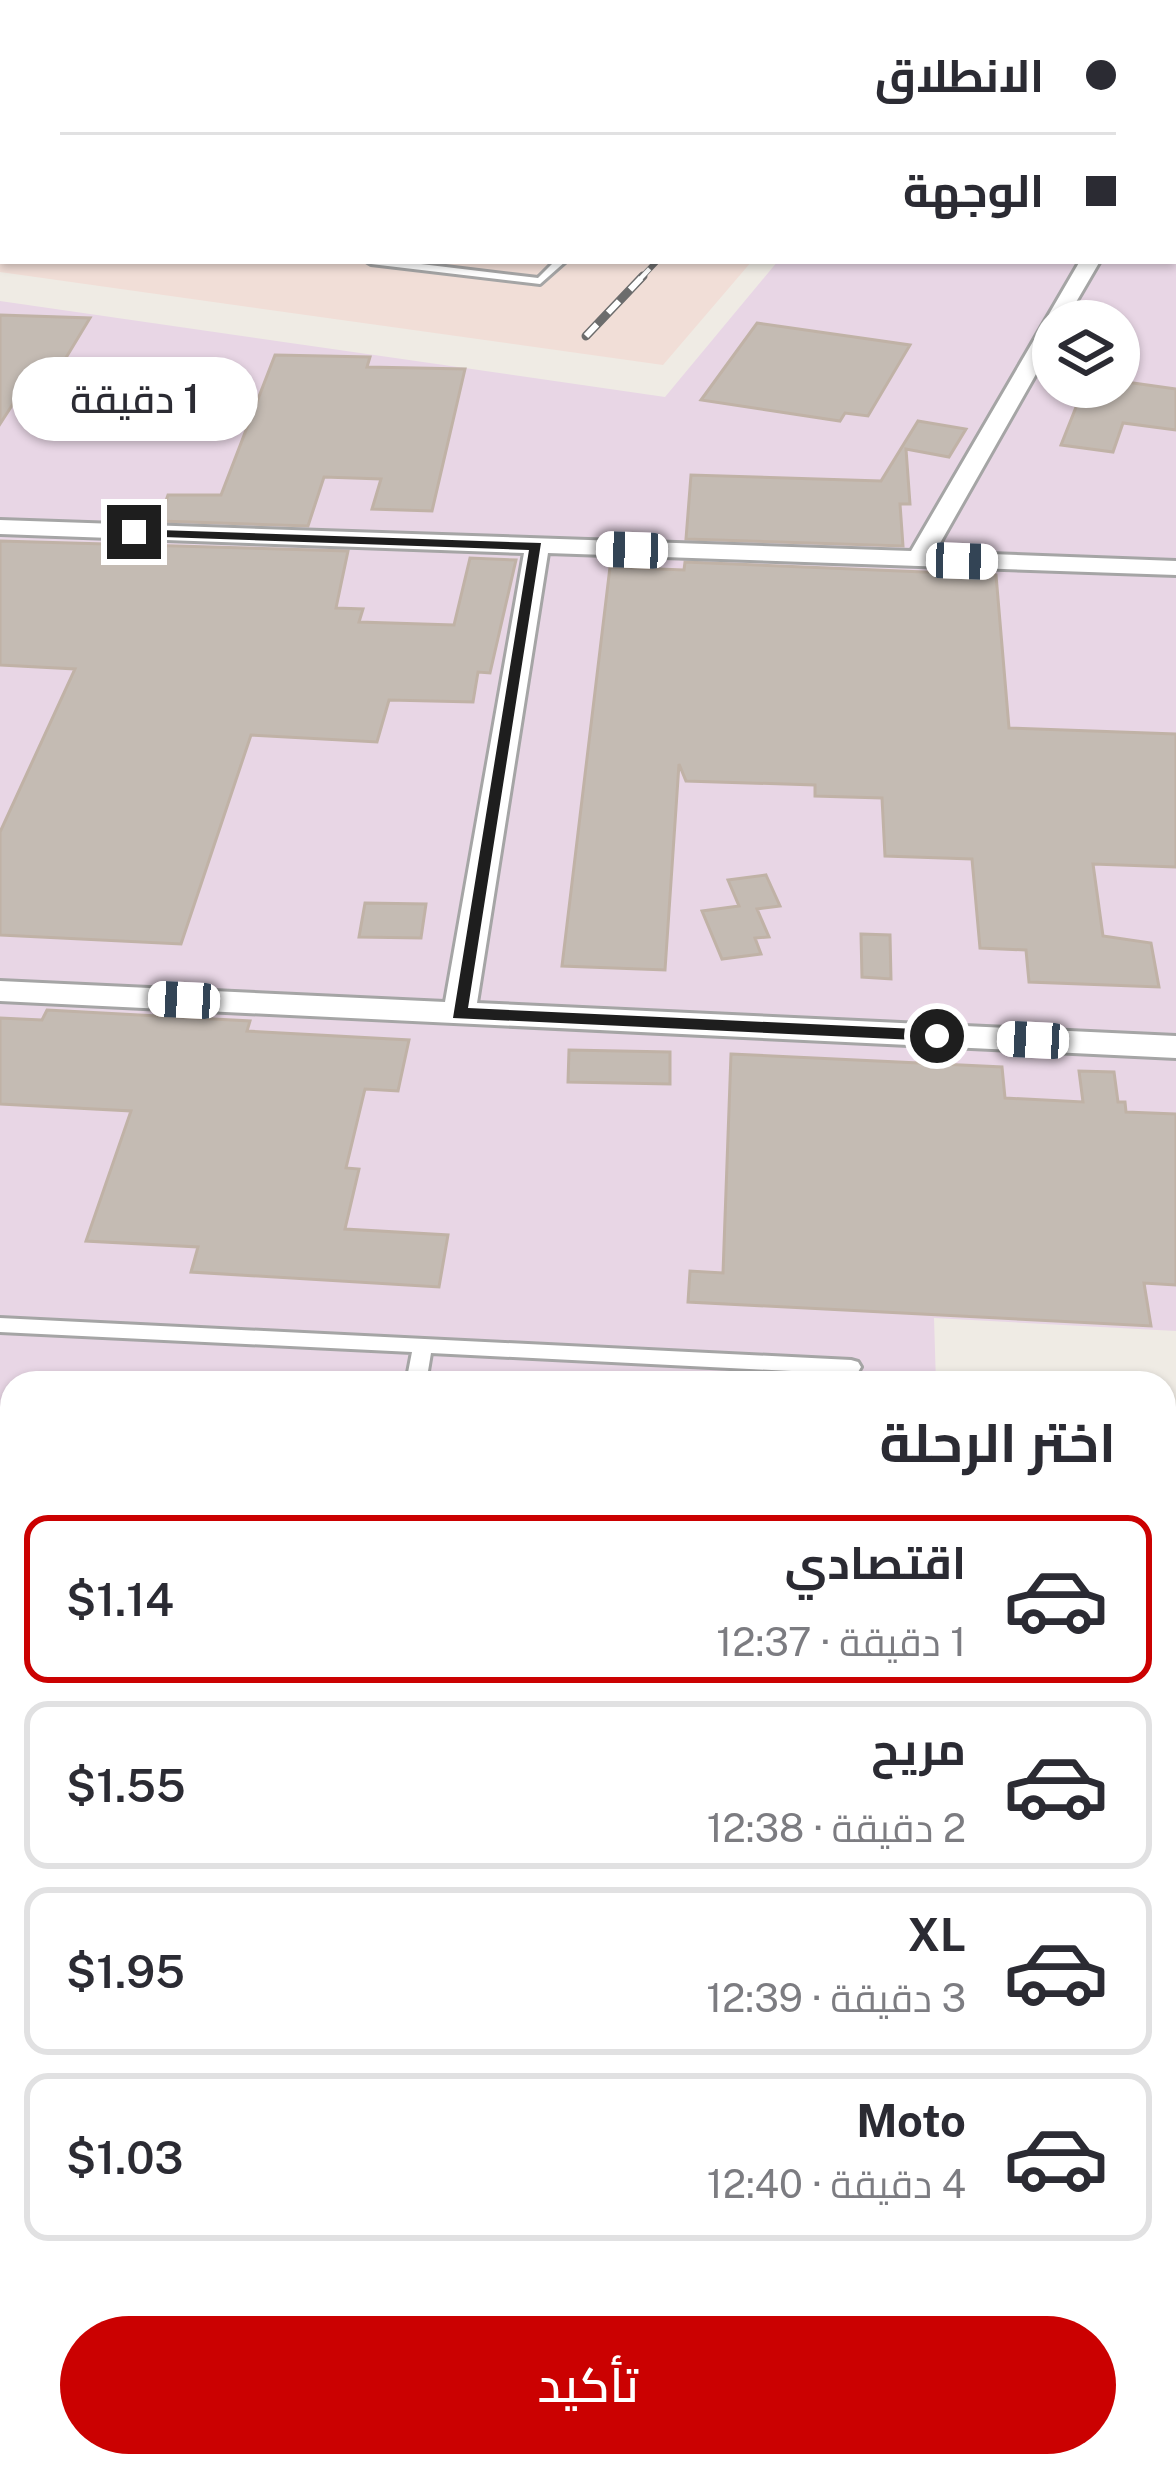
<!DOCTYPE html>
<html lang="ar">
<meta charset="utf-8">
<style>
:root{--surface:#fff;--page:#f2f2f3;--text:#2b2b33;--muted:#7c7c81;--line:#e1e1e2;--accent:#cb0101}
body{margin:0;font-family:"Public Sans",Cairo,sans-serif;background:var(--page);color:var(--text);direction:rtl;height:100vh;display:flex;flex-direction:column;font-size:45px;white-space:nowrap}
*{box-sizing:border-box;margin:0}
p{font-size:39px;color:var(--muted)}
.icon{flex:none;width:66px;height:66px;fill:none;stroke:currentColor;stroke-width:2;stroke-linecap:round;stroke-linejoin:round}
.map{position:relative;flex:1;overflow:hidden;direction:ltr}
.sheet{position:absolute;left:0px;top:1371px;width:1176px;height:1107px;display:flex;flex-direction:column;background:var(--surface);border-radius:36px 36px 0 0;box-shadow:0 3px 9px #0004;direction:rtl}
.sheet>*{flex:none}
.banner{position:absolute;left:0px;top:0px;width:1176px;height:264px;box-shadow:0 3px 9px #0004;direction:rtl;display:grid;align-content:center;height:264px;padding:0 60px;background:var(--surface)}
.controls{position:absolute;left:1032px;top:300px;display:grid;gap:24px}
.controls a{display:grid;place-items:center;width:108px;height:108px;border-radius:50%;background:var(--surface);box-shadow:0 3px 9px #0004;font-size:60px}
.end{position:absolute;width:54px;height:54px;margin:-27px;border:15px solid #1e1e1e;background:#fff;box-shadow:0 0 0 6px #fff}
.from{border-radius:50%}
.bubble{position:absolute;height:84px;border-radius:42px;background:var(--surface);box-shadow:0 3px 9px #0004;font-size:39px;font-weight:600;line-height:84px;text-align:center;direction:rtl}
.car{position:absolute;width:36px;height:72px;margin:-36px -18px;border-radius:15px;box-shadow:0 0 9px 3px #0007;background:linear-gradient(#fff 24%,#345 0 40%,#fff 0 76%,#345 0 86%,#fff 0)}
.banner b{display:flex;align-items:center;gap:42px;height:114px;font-size:45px}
.banner b+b{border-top:3px solid var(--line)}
.banner i{width:30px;height:30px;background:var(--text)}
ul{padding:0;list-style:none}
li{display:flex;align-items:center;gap:36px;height:168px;margin:0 24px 18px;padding:0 36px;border:6px solid var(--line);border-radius:24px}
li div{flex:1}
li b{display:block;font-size:45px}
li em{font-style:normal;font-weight:600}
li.on{border-color:var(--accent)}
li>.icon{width:108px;height:108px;stroke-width:1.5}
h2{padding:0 60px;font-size:54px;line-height:144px}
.action{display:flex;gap:24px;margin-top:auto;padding:24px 60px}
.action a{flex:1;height:138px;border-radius:72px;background:var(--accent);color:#fff;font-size:48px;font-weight:600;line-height:138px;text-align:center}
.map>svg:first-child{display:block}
</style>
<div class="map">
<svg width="1176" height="2476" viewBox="0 0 1176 2476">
<rect width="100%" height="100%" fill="#efebe4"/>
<path fill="#e8d6e5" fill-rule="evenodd" d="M997,0H1176V1331L934,1318L936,1383H12V2466H977V2476H0V301L665,397L778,261H1173V3H994ZM1053,321H1119V387H1053Z"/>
<path fill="#f1ded7" d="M0,0H975L3,3V261H752L663,365L0,272Z"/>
<path fill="#c4bbb3" stroke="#c0b2a6" stroke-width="3" d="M0,315L90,318L58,371L40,370L31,376L0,424Z
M757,323L910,345L868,416L845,413L840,421L701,400Z
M275,355L370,357L367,367L465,369L432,511L372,509L381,479L324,477L308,526L159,521L168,495H221Z
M1119,381L1176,389V430L1123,423L1113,452L1061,445L1084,387H1119Z
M918,421L966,429L949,457L906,449L910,504H900L903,546L686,539L691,475L881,481Z
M0,541L348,551L336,608L363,609L359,622L454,625L470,558L516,560L490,673L478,672L473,702L389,700L377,742L251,735L181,944L0,935V832L75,669L0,665Z
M685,562L996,575L1009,728L1176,734V867L1093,864L1103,936L1151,943L1159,987L1029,982L1026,950L980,948L972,859L885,856L882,798L815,796V785L686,781L679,764L665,970L562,966L610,567L684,570Z
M766,875L780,906L757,909L769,937L755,938L761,954L722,959L702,911L739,906L728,880Z
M365,903L426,904L421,938L359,937Z
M861,934L890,935L891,979L862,977Z
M47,1010L250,1021L247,1031L409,1040L398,1091L365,1089L346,1168L359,1169L345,1229L448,1235L439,1287L191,1272L198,1247L86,1241L131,1111L0,1104V1018L42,1020Z
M569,1050L670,1052V1084L568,1082Z
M731,1054L1002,1067L1005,1098L1083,1102L1079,1071L1114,1072L1118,1102H1125L1126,1112L1176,1114V1285L1144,1283L1151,1326L688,1302L690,1271L723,1273Z"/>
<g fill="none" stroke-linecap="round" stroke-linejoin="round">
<defs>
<path id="lane" d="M0,40H3V45H0Z
M3,159V167L0,168V160Z
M0,214L3,215V221L0,220Z
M366,261H396L538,278L555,261H566L540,284L371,264Z
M0,1318L851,1360L858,1362L861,1367L858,1372L851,1374L431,1353L426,1383H406L412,1352L0,1332Z
M0,1870L12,1871V1893L0,1892Z
M215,2466H243L241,2476H213Z"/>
<path id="street" d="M1176,103V118L1173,119V104Z
M1080,261H1100L1065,321H1053V344L935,552L1176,561V575L548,553L477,1003L1176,1036V1058L0,1001V981L445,1002L524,553L0,534V520L911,551Z"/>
</defs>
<use href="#lane" stroke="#a5a5a5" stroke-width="6"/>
<use href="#street" stroke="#a5a5a5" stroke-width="6"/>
<use href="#lane" fill="#fff" fill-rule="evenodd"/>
<use href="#street" fill="#fff" fill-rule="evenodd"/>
<defs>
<path id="rail-far1" d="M640,279L657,261"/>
<path id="rail" d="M586,336L643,276"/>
</defs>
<use href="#rail-far1" stroke="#6c6c6c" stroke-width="6"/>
<use href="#rail" stroke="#6c6c6c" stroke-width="9"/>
<use href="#rail-far1" stroke="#fff" stroke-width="4.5" stroke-dasharray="14" stroke-linecap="butt"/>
<use href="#rail" stroke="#fff" stroke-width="6" stroke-dasharray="16" stroke-linecap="butt"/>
</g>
<path fill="#1e1e1e" d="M129,529L541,543L468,1008L937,1030L946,1036L937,1041L453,1018L529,550L134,536Z"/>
</svg>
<div class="controls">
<a><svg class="icon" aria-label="layers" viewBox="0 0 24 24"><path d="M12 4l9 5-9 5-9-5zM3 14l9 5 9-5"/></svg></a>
</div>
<i class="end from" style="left:937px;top:1036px"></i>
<i class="end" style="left:134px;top:532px"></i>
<div class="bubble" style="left:12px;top:357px;width:246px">1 دقيقة</div>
<i class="car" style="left:632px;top:550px;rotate:272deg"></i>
<i class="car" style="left:962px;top:561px;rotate:92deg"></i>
<i class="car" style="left:184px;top:1000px;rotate:273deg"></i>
<i class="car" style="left:1033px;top:1040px;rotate:273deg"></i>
<div class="banner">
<b><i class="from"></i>الانطلاق</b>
<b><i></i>الوجهة</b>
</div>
<section class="sheet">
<h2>اختر الرحلة</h2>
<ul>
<li class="on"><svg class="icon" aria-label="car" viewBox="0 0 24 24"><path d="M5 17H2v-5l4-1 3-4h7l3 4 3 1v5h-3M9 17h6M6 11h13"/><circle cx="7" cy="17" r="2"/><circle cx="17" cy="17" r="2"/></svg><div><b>اقتصادي</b><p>1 دقيقة · 12:37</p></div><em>$1.14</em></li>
<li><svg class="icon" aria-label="car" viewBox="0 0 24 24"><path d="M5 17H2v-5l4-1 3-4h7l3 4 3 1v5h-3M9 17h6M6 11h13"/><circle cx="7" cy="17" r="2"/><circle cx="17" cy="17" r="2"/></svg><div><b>مريح</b><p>2 دقيقة · 12:38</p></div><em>$1.55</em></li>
<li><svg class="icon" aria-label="car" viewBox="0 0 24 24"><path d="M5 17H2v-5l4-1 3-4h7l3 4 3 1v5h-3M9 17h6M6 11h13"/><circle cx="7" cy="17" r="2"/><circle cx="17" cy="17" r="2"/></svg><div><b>XL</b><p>3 دقيقة · 12:39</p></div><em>$1.95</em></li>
<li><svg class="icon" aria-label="car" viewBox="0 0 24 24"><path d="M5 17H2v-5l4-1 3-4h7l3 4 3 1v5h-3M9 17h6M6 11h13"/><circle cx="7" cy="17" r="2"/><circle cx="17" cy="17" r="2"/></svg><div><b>Moto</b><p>4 دقيقة · 12:40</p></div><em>$1.03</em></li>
</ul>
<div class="action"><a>تأكيد</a></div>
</section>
</div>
